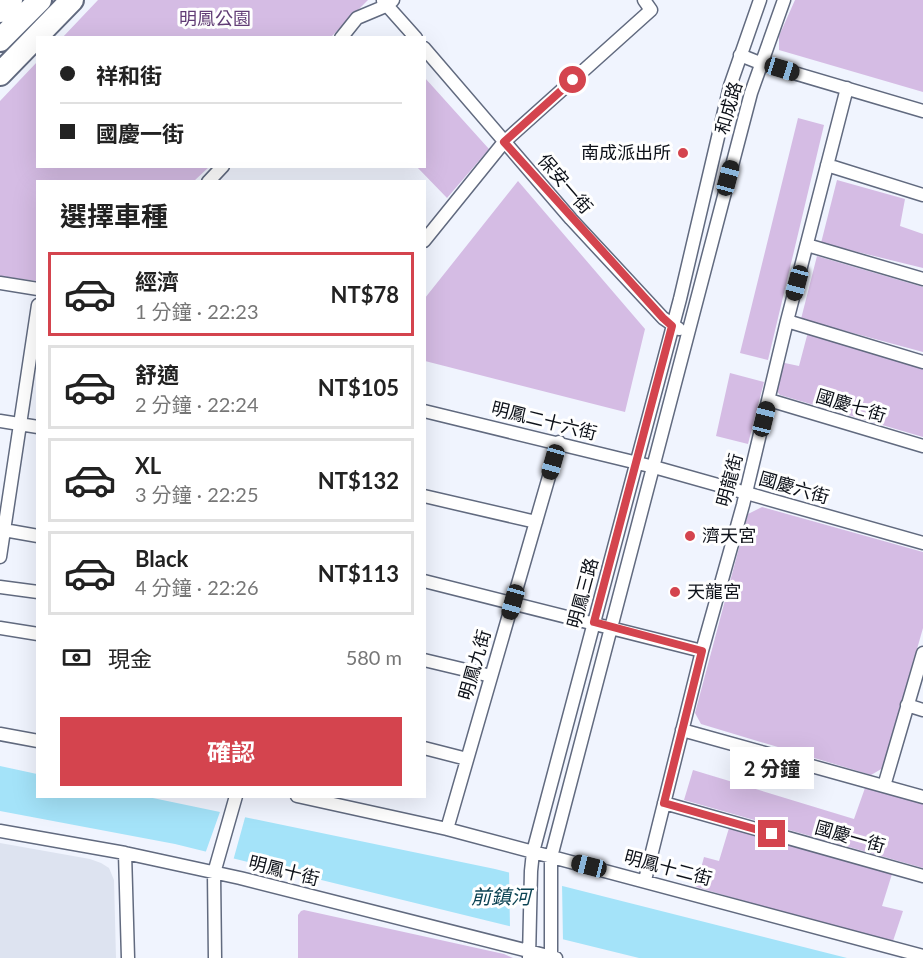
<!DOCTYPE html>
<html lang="zh-TW">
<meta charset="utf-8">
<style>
:root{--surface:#fff;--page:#f2f2f2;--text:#222;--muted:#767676;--line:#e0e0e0;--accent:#d4444e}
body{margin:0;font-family:Lato,"Noto Sans TC",sans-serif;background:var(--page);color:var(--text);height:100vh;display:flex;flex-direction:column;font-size:22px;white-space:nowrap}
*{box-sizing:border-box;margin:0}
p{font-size:20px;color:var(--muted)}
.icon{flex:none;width:33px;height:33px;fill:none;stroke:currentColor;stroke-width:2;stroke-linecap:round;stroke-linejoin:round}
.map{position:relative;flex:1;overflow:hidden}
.panel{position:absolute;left:36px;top:180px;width:390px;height:618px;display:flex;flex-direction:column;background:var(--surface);border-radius:0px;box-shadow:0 6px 24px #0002}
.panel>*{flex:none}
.hud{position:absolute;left:36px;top:36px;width:390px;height:132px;border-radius:0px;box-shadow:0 6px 24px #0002;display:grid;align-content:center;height:132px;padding:0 24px;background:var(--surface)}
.end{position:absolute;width:27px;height:27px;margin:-14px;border:8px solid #d4444e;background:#fff;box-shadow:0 0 0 3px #fff}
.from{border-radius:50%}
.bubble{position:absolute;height:42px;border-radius:0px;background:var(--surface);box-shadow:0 6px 24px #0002;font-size:20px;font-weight:700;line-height:42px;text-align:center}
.car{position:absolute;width:18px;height:36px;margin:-18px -9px;border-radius:8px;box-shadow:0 0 4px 2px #0007;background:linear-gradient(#222 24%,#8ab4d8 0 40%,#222 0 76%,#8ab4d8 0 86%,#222 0)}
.hud b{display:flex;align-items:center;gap:21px;height:57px;font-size:22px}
.hud b+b{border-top:2px solid var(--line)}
.hud i{width:15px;height:15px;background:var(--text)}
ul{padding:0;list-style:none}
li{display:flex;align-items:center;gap:18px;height:84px;margin:0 12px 9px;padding:0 12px;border:3px solid var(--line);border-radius:0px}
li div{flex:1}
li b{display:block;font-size:22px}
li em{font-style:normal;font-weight:700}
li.selected{border-color:var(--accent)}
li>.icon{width:54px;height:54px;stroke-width:1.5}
h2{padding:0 24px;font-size:27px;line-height:72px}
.pay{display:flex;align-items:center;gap:15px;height:66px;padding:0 24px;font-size:22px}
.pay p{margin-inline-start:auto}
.cta{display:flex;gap:12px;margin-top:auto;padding:12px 24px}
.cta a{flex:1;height:69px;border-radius:0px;background:var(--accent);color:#fff;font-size:24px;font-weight:700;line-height:69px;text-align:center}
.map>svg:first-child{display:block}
</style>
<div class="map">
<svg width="923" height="958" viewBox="0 0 923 958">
<rect width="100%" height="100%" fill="#f0f4fe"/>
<path fill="#dde3f0" d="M0,843L90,859L101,863L109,868L114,880L116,958H0Z"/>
<path fill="#d5bce4" d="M98,0H368L331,37L62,38Z
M795,0H923V92L779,50V36Z
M37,62L38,166L209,167L194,181L38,182L37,281L0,276V101Z
M425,78L489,149L447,198L417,167L424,166Z
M798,118L824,125L768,360L740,353Z
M837,180L905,199L900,226L923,234V268L821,243Z
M518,181L645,329L625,412L425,361V298Z
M817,256L923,287V352L801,319Z
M808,332L923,367V437L780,395L775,389L780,362L799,366Z
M730,373L764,382L748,444L716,436Z
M762,507L923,552V628L883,768L871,775L701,724L695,713L748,514Z
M693,770L854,819L865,788L923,802V868L684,800Z
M729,828L892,874L882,906L903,911L892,944L696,887L704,857L719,861Z
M304,910L504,954L513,958H298V915L301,911Z"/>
<path fill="#a4e3f9" d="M0,766L37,774L38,796L148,797L495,869L847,958H639L175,844L0,811Z"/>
<path fill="#f0f4fe" d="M221,809L246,814L233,861L205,854Z
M509,869L562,883L563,942L510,929Z"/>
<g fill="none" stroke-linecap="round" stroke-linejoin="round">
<defs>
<path id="street" d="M383,1L416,38
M341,38L357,18L388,5L393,0
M424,48L571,219L663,318L679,329
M740,55L760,63L923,111
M827,165L923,195
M208,182L223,166
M424,241L504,142L651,10L644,0
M807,245L923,279
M0,283L38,289
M787,321L923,362
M769,400L923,446
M424,411L654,467L923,543
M0,421L38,427
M424,496L536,522
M4,530L38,536
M0,557L38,305
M424,581L702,651
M0,587L38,592
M0,628L38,634
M424,660L491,676
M907,705L923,710
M682,730L923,797
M0,734L38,741
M424,748L467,759
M884,786L923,653
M297,796L447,829L923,956
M664,803L923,876
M447,829L559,442
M0,831L125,853L240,878L556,958
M125,853L128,958
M645,880L702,651L743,505L787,321L847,88
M215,958L214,873L236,796
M529,958L531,871L533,852L680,299L730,86L760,0
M551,958V857L751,93L784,0"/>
<path id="highway" d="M0,11L11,0
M0,40L40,0
M0,74L72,0"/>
</defs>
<use href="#street" stroke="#616a7f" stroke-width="15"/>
<use href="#highway" stroke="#616a7f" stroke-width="26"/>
<use href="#street" stroke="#fff" stroke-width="12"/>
<use href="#highway" stroke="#fff" stroke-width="22"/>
</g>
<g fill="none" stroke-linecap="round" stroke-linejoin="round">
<path stroke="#d4444e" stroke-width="8" d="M573,80L504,142L663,318L672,326L594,622L702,651L664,803L772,834"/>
</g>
<g fill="#d4444e" stroke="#fff" stroke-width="2">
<circle cx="683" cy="153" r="6"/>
<circle cx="690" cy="536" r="6"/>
<circle cx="675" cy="592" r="6"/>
</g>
<g text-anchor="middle" stroke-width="6" stroke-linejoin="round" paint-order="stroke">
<g font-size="18" fill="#623d76" stroke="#fff">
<text x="215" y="25">明鳳公園</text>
</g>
<g font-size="18" fill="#0d1119" stroke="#fff">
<text transform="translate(729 108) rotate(-74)" y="6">和成路</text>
<text transform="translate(565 184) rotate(49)" y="6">保安一街</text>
<text transform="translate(851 406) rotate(17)" y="6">國慶七街</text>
<text transform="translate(544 421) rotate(14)" y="6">明鳳二十六街</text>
<text transform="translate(730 480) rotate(-75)" y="6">明龍街</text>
<text transform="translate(794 488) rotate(16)" y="6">國慶六街</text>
<text transform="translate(583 593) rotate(-75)" y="6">明鳳三路</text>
<text transform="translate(475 665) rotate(-74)" y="6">明鳳九街</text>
<text transform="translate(850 837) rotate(16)" y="6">國慶一街</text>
<text transform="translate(668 868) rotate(15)" y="6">明鳳十二街</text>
<text transform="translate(284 871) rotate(14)" y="6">明鳳十街</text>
</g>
<g font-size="18" fill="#0d1119" stroke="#fff" text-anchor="start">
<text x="671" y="159" text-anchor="end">南成派出所</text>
<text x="702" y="542">濟天宮</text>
<text x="687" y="598">天龍宮</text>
</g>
<g font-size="20" font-style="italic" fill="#0d4454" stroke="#fff">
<text x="501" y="904">前鎮河</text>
</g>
</g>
</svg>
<i class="end from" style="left:573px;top:80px"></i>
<i class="end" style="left:772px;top:834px"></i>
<div class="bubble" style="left:730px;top:747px;width:84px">2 分鐘</div>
<i class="car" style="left:782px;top:69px;rotate:107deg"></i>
<i class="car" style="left:728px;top:178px;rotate:15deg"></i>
<i class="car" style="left:797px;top:283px;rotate:195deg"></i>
<i class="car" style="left:764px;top:419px;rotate:14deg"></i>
<i class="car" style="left:553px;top:462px;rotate:196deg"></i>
<i class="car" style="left:513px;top:602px;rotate:196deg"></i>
<i class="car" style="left:589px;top:866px;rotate:284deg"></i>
<div class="hud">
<b><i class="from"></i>祥和街</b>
<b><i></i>國慶一街</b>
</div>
<section class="panel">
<h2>選擇車種</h2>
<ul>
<li class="selected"><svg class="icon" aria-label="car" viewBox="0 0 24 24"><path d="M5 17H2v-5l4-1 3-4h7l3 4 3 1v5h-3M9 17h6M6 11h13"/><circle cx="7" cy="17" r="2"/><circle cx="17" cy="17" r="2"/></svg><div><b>經濟</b><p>1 分鐘 · 22:23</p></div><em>NT$78</em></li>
<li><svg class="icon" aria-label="car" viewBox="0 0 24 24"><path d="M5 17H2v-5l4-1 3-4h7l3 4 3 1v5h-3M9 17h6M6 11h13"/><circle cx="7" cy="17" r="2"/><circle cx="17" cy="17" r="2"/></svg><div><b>舒適</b><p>2 分鐘 · 22:24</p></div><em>NT$105</em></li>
<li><svg class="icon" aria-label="car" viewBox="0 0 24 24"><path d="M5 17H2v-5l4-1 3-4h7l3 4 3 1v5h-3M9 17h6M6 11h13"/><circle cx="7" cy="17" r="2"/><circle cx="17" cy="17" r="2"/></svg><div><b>XL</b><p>3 分鐘 · 22:25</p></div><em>NT$132</em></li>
<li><svg class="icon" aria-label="car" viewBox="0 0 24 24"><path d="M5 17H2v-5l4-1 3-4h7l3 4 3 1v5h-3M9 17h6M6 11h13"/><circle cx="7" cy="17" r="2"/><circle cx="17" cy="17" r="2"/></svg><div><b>Black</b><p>4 分鐘 · 22:26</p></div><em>NT$113</em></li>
</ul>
<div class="pay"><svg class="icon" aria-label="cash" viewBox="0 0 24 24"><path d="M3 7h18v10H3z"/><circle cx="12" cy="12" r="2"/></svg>現金<p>580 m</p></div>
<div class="cta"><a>確認</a></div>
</section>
</div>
